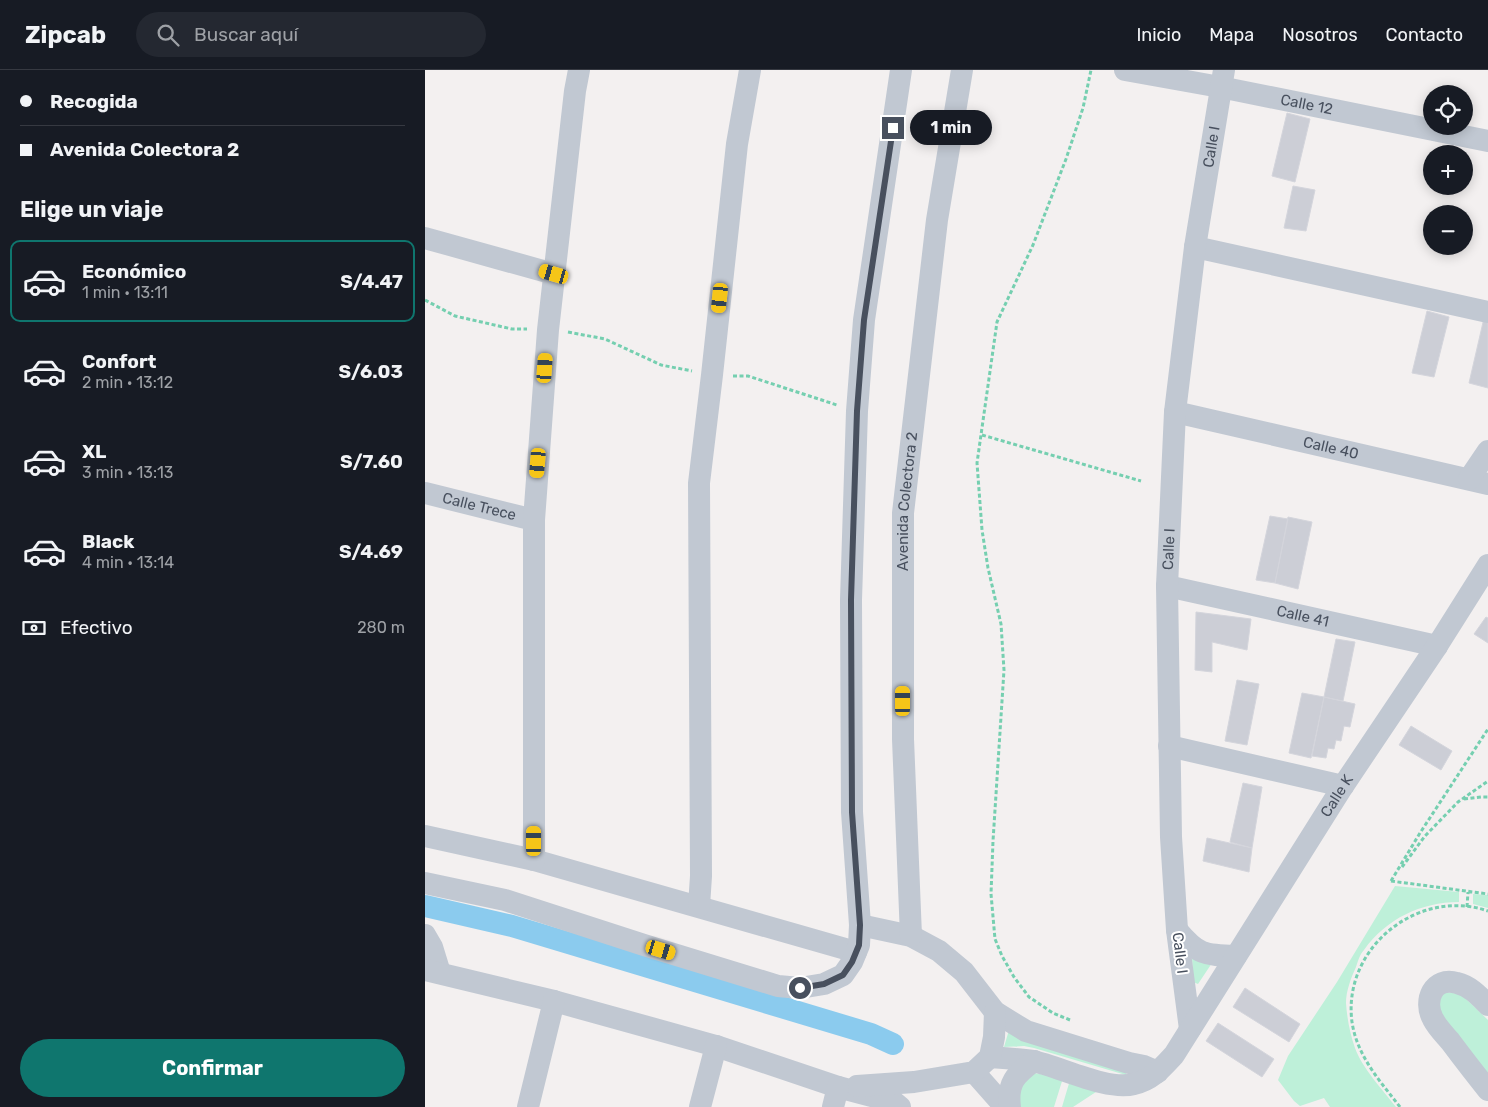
<!DOCTYPE html>
<html lang="es">
<meta charset="utf-8">
<style>
:root{--surface:#171b24;--page:#242831;--text:#f1f3f6;--muted:#9ea1a6;--line:#363941;--accent:#0f766e}
body{margin:0;font-family:Rubik,sans-serif;background:var(--page);color:var(--text);height:100vh;display:flex;flex-direction:column;font-size:19px;white-space:nowrap}
*{box-sizing:border-box;margin:0}
p{font-size:16px;color:var(--muted)}
.icon{flex:none;width:28px;height:28px;fill:none;stroke:currentColor;stroke-width:2;stroke-linecap:round;stroke-linejoin:round}
.map{position:relative;flex:1;overflow:hidden}
.drawer{display:flex;flex-direction:column;background:var(--surface);width:425px}
.drawer>*{flex:none}
.top-card{display:grid;align-content:center;height:110px;padding:0 20px;background:var(--surface)}
.buttons{position:absolute;left:998px;top:15px;display:grid;gap:10px}
.buttons a{display:grid;place-items:center;width:50px;height:50px;border-radius:50%;background:var(--surface);box-shadow:0 2px 12px #0003;font-size:25px}
.end{position:absolute;width:22px;height:22px;margin:-11px;border:6px solid #48505e;background:#fff;box-shadow:0 0 0 2px #fff}
.from{border-radius:50%}
.bubble{position:absolute;height:35px;border-radius:18px;background:var(--surface);box-shadow:0 2px 12px #0003;font-size:16px;font-weight:700;line-height:35px;text-align:center}
.car{position:absolute;width:15px;height:30px;margin:-15px -8px;border-radius:6px;box-shadow:0 0 4px 1px #0007;background:linear-gradient(#f5c518 24%,#345 0 40%,#f5c518 0 76%,#345 0 86%,#f5c518 0)}
.top-card b{display:flex;align-items:center;gap:18px;height:48px;font-size:19px}
.top-card b+b{border-top:1px solid var(--line)}
.top-card i{width:12px;height:12px;background:var(--text)}
ul{padding:0;list-style:none}
li{display:flex;align-items:center;gap:15px;height:82px;margin:0 10px 8px;padding:0 10px;border:2px solid transparent;border-radius:10px}
li div{flex:1}
li b{display:block;font-size:19px}
li em{font-style:normal;font-weight:700}
li.active{border-color:var(--accent)}
li>.icon{width:45px;height:45px;stroke-width:1.5}
h2{padding:0 20px;font-size:22px;line-height:60px}
.pay{display:flex;align-items:center;gap:12px;height:55px;padding:0 20px;font-size:19px}
.pay p{margin-inline-start:auto}
.cta{display:flex;gap:10px;margin-top:auto;padding:10px 20px}
.cta a{flex:1;height:58px;border-radius:30px;background:var(--accent);color:#fff;font-size:20px;font-weight:700;line-height:58px;text-align:center}
header{display:flex;align-items:center;gap:30px;box-sizing:border-box;height:70px;padding:0 25px;background:var(--surface);border-bottom:1px solid var(--line)}
header strong{font-size:24px}
nav{display:flex;gap:28px;margin-inline-start:auto;font-size:18px}
.search{width:350px;height:45px;background:var(--page);display:flex;align-items:center;gap:12px;box-sizing:border-box;padding:0 18px;border-radius:28px;color:var(--muted);font-size:19px}
main{display:flex;flex:1;min-height:0}
.map>svg:first-child{display:block}
</style>
<header>
<strong>Zipcab</strong>
<div class="search"><svg class="icon" aria-label="search" viewBox="0 0 24 24"><circle cx="10" cy="10" r="6"/><path d="M15 15l6 6"/></svg>Buscar aquí</div>
<nav><a>Inicio</a><a>Mapa</a><a>Nosotros</a><a>Contacto</a></nav>
</header>
<main>
<section class="drawer">
<div class="top-card">
<b><i class="from"></i>Recogida</b>
<b><i></i>Avenida Colectora 2</b>
</div>
<h2>Elige un viaje</h2>
<ul>
<li class="active"><svg class="icon" aria-label="car" viewBox="0 0 24 24"><path d="M5 17H2v-5l4-1 3-4h7l3 4 3 1v5h-3M9 17h6M6 11h13"/><circle cx="7" cy="17" r="2"/><circle cx="17" cy="17" r="2"/></svg><div><b>Económico</b><p>1 min · 13:11</p></div><em>S/4.47</em></li>
<li><svg class="icon" aria-label="car" viewBox="0 0 24 24"><path d="M5 17H2v-5l4-1 3-4h7l3 4 3 1v5h-3M9 17h6M6 11h13"/><circle cx="7" cy="17" r="2"/><circle cx="17" cy="17" r="2"/></svg><div><b>Confort</b><p>2 min · 13:12</p></div><em>S/6.03</em></li>
<li><svg class="icon" aria-label="car" viewBox="0 0 24 24"><path d="M5 17H2v-5l4-1 3-4h7l3 4 3 1v5h-3M9 17h6M6 11h13"/><circle cx="7" cy="17" r="2"/><circle cx="17" cy="17" r="2"/></svg><div><b>XL</b><p>3 min · 13:13</p></div><em>S/7.60</em></li>
<li><svg class="icon" aria-label="car" viewBox="0 0 24 24"><path d="M5 17H2v-5l4-1 3-4h7l3 4 3 1v5h-3M9 17h6M6 11h13"/><circle cx="7" cy="17" r="2"/><circle cx="17" cy="17" r="2"/></svg><div><b>Black</b><p>4 min · 13:14</p></div><em>S/4.69</em></li>
</ul>
<div class="pay"><svg class="icon" aria-label="cash" viewBox="0 0 24 24"><path d="M3 7h18v10H3z"/><circle cx="12" cy="12" r="2"/></svg>Efectivo<p>280 m</p></div>
<div class="cta"><a>Confirmar</a></div>
</section>
<div class="map">
<svg width="1063" height="1037" viewBox="0 0 1063 1037">
<rect width="100%" height="100%" fill="#f3f0f0"/>
<path fill="#bef0d9" d="M970,816L1034,822V832C996,832 961,849 939,880C935,884 933,891 931,897C926,908 921,921 921,933C922,948 925,964 930,978C937,998 958,1020 971,1037H905L899,1028L875,1036L869,1031L853,1010L863,986L912,912Z
M1048,824L1063,825V838L1048,834Z
M767,885L789,890L773,914L768,912Z
M1020,922L1036,924L1063,950V1009L1015,948V925Z
M584,960L701,1003V1005L609,978L599,976L579,977Z
M609,1003L638,1008L629,1037H595L594,1018Z
M645,1010L674,1020L648,1037H637Z"/>
<g fill="none" stroke-linecap="round" stroke-linejoin="round">
<path stroke="#8bcbee" stroke-width="22" d="M0,836L87,856L446,964L468,974"/>
</g>
<path fill="#ccced6" stroke="#d4d5dc" d="M862,43L885,49L870,112L847,106Z
M868,116L890,120L881,161L859,158Z
M1002,241L1024,247L1009,307L987,303Z
M1059,248L1063,249V318L1044,313Z
M845,446L863,449L850,513L831,510Z
M863,447L887,452L873,519L850,513Z
M771,542L826,549L822,580L787,572V602L770,600Z
M1061,547L1063,548V573L1049,564Z
M911,569L930,572L918,631L899,627Z
M812,610L834,614L822,675L800,671Z
M877,623L899,627L886,688L864,683Z
M899,627L930,634L925,657L919,656L916,671L911,670L909,679L903,678L901,688L887,686Z
M986,656L1027,681L1016,700L974,675Z
M818,713L837,717L827,778L805,772Z
M782,768L827,778L824,802L778,791Z
M820,918L875,954L864,972L808,937Z
M793,953L849,989L837,1007L781,971Z"/>
<g fill="none" stroke-linecap="round" stroke-linejoin="round">
<path stroke="#75cfb0" stroke-width="3" stroke-dasharray="4 2.5" stroke-linecap="butt" d="M0,230L30,246L87,259H102
M143,262L180,269L236,295L267,301
M308,306H323L412,335
M557,365L716,411
M1039,729L1056,727H1063
M977,797L1000,766L1033,732L1063,711
M966,811L995,763L1063,659
M966,811L1063,824
M1042,837L1043,822
M645,950L628,943L604,927L589,907L577,886L570,869L566,824L568,771L579,600L576,554L563,498L557,460L552,393L572,252L608,175L641,89L658,38L666,0
M975,1037C955,1011 932,986 927,952C917,878 993,817 1063,841"/>
<g stroke="#c1c8d2" stroke-width="22">
<path id="s1" d="M700,0L795,17L1063,71"/>
<path d="M0,168L129,204"/>
<path d="M770,177L1063,242"/>
<path id="s2" d="M750,342L1063,414"/>
<path d="M1044,409L1063,381"/>
<path id="s3" d="M0,423L109,450"/>
<path id="s4" d="M742,516L1012,576"/>
<path d="M744,676L918,716"/>
<path d="M0,766L109,790L431,882"/>
<path d="M109,790V450L123,260L150,21L154,0"/>
<path d="M0,813L80,830L219,875L353,916L375,918L399,914L418,905L427,892L434,875L435,855L427,742L426,530L432,341L439,250L476,0"/>
<path d="M274,836L276,806L274,413L287,305L312,74L325,0"/>
<path d="M435,855L486,866L514,881L539,902L570,942L601,961L704,993L719,996L733,1002"/>
<path d="M752,860C773,885 779,885 811,886"/>
<path d="M0,865L7,877L15,903"/>
<path id="s5" d="M486,866L478,669V443L512,150L537,0"/>
<path d="M0,900L129,931L291,976L413,1017L469,1032L475,1037"/>
<path d="M1063,935C1054,926 1045,916 1032,913C1008,906 998,931 1008,949C1012,957 1019,964 1025,971C1037,987 1050,1004 1063,1020"/>
<path id="s6" d="M765,959L752,860L746,767L742,516L750,342L770,177L799,0"/>
<path id="s7" d="M565,987C579,988 594,989 608,991C636,997 682,1021 709,1014C727,1010 737,998 749,985L918,716L1012,576L1063,495"/>
<path d="M549,1002L580,1037"/>
<path d="M432,1016L489,1012L549,1002L565,987L569,967L570,942"/>
<path d="M103,1037L129,931"/>
<path d="M275,1037L291,976"/>
<path d="M408,1037L413,1017"/>
<path d="M585,1037C582,1013 590,1005 609,991"/>
</g>
</g>
<g fill="none" stroke-linecap="round" stroke-linejoin="round">
<path stroke="#48505e" stroke-width="6" d="M375,918L399,914L418,905L427,892L434,875L435,855L427,742L426,530L432,341L439,250L468,58"/>
</g>
<g text-anchor="middle" stroke-width="4" stroke-linejoin="round" paint-order="stroke">
<g font-size="15" fill="#48505e" stroke="#fff">
<text dy="5" stroke="none"><textPath href="#s1" startOffset="185">Calle 12</textPath></text>
<text dy="5" stroke="none"><textPath href="#s6" startOffset="886">Calle I</textPath></text>
<text dy="5" stroke="none"><textPath href="#s2" startOffset="160">Calle 40</textPath></text>
<text dy="5" stroke="none"><textPath href="#s5" startOffset="435">Avenida Colectora 2</textPath></text>
<text dy="5" stroke="none"><textPath href="#s3" startOffset="56">Calle Trece</textPath></text>
<text dy="5" stroke="none"><textPath href="#s6" startOffset="481">Calle I</textPath></text>
<text dy="5" stroke="none"><textPath href="#s4" startOffset="139">Calle 41</textPath></text>
<text dy="5" stroke="none"><textPath href="#s7" startOffset="504">Calle K</textPath></text>
<text transform="translate(755 883) rotate(83)" y="5">Calle I</text>
</g>
</g>
</svg>
<div class="buttons">
<a><svg class="icon" aria-label="locate" viewBox="0 0 24 24"><circle cx="12" cy="12" r="6"/><path d="M12 2v4M12 18v4M2 12h4M18 12h4"/></svg></a>
<a>+</a>
<a>−</a>
</div>
<i class="end from" style="left:375px;top:918px"></i>
<i class="end" style="left:468px;top:58px"></i>
<div class="bubble" style="left:485px;top:40px;width:82px">1 min</div>
<i class="car" style="left:129px;top:204px;rotate:286deg"></i>
<i class="car" style="left:295px;top:228px;rotate:186deg"></i>
<i class="car" style="left:120px;top:298px;rotate:4deg"></i>
<i class="car" style="left:113px;top:393px;rotate:185deg"></i>
<i class="car" style="left:478px;top:631px;rotate:0deg"></i>
<i class="car" style="left:109px;top:771px;rotate:0deg"></i>
<i class="car" style="left:236px;top:880px;rotate:107deg"></i>
</div>
</main>
